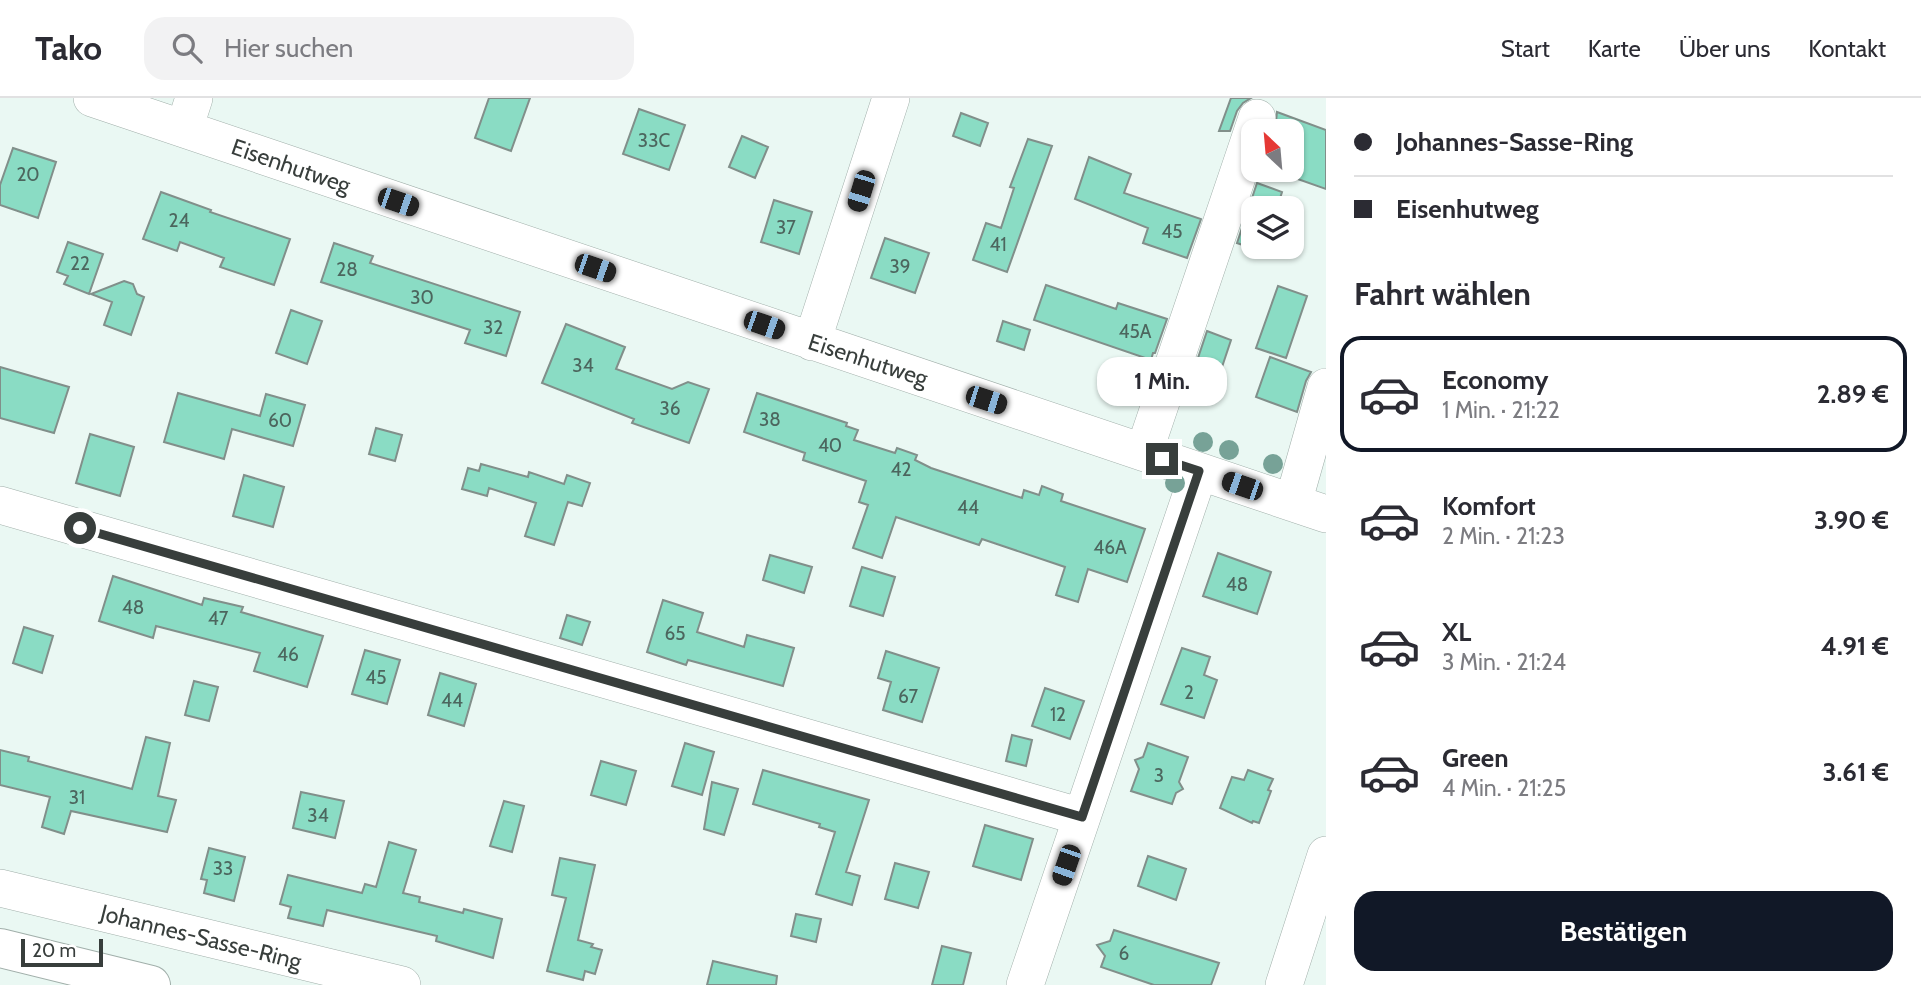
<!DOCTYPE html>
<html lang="de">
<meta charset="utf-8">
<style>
:root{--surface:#fff;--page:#f2f2f3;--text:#2b2b33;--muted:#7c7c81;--line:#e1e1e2;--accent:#111827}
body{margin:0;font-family:Cabin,sans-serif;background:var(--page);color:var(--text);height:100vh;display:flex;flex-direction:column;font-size:26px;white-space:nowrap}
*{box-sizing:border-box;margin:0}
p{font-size:23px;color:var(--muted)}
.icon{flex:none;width:38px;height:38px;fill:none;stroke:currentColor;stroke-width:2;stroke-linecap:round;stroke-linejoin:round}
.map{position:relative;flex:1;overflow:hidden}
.details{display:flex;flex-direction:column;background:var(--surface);width:595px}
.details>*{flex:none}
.top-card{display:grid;align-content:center;height:154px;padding:0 28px;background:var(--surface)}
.needle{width:46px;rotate:334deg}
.tools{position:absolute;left:1241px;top:21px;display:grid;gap:14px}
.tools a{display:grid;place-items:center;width:63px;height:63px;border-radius:14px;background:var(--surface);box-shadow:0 2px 5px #0004;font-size:35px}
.scale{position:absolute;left:21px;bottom:18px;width:82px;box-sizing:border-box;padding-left:7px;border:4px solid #383e3c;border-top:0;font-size:19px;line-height:24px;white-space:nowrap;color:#383e3c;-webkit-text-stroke:5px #fff;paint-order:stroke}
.end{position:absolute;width:32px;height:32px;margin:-16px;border:9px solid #383e3c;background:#fff;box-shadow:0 0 0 4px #fff}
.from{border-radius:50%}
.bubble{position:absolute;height:49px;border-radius:21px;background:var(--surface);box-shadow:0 2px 5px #0004;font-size:23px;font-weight:700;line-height:49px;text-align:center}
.car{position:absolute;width:21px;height:42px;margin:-21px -10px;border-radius:9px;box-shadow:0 0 5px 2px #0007;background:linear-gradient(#222 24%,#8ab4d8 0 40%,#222 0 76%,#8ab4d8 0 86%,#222 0)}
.top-card b{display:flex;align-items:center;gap:24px;height:66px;font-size:26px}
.top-card b+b{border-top:2px solid var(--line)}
.top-card i{width:18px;height:18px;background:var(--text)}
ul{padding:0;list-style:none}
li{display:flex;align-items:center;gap:21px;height:116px;margin:0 14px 10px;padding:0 14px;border:4px solid transparent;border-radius:21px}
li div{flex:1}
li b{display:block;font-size:26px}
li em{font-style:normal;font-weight:700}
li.current{border-color:var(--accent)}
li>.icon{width:63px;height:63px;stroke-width:1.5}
h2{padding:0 28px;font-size:32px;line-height:84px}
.action{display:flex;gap:14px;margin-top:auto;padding:14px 28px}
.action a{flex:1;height:80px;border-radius:21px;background:var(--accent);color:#fff;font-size:28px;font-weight:700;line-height:80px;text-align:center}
header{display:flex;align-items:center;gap:42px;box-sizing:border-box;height:98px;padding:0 35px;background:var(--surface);border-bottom:2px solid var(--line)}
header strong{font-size:33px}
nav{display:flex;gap:38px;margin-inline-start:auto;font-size:24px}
.search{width:490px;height:63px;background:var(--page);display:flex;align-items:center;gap:18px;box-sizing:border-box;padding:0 24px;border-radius:21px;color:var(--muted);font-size:26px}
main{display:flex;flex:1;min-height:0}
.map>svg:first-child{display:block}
</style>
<header>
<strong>Tako</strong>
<div class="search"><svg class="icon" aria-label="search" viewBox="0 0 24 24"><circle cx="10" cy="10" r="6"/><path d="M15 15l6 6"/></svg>Hier suchen</div>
<nav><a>Start</a><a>Karte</a><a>Über uns</a><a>Kontakt</a></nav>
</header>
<main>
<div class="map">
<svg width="1326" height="887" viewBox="0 0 1326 887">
<rect width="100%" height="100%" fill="#eaf8f3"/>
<path fill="#8adcc4" stroke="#818f8a" stroke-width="2" d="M489,0H530L511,53L475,40Z
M1231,0H1251L1243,5L1237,13L1230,33H1219Z
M639,11L685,27L669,72L623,56Z
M1277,14L1326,32V91L1292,79V33H1275Z
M961,15L988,25L980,48L953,38Z
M742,38L768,49L755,80L729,69Z
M1028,41L1052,48L1007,174L973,162L986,125L1001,130L1014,90L1010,89Z
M13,50L56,64L38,120L0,107V87Z
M1089,59L1131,76L1124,95L1201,121L1187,160L1143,145L1148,130L1075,101Z
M1257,85L1282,94L1277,110H1253V149H1263L1261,153L1237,145Z
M161,94L211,112L210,114L290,141L274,187L220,169L224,160L180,144L177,153L143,141Z
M774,102L812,114L799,156L761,144Z
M885,140L929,155L915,195L871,180Z
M68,144L103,156L89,196L64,186L68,178L57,174Z
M334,145L373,158L370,165L520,214L506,258L465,245L470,232L321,184Z
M124,183L133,186L137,196L144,199L131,237L104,227L112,204L91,196Z
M1046,187L1116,211L1118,205L1167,221L1155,255H1153L1151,262L1034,222Z
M1278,188L1307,198L1286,260L1256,250Z
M291,212L322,223L307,266L276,255Z
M1003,223L1030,232L1024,252L997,243Z
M566,226L625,249L616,271L672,291L688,284L709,291L689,345L632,325L634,321L542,285Z
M1207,233L1231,242L1219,278L1195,269Z
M1270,259L1311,274L1306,283L1297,314L1256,299Z
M0,269L69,289L54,335L0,320Z
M178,295L260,318L266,296L305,307L293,348L232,331L224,361L164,344Z
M757,295L847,325L846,328L858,332L854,342L895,355L897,350L917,357L915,362L931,370L1022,400L1024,392L1039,397L1042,388L1063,396L1061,403L1145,431L1127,484L1088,471L1078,504L1056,497L1065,469L982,441L979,447L896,419L882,460L853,450L868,407L859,404L866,383L803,362L805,355L744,334Z
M376,330L402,337L395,363L369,356Z
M90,336L134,349L120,398L76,385Z
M481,366L528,379L529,374L564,386L567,377L590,385L582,408L568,404L554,447L525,438L536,405L489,390L487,398L462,391L468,370L479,373Z
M244,377L284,389L273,429L233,418Z
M1218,455L1271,474L1257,516L1203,498Z
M770,457L812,469L804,495L763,482Z
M862,469L895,479L883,518L850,508Z
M113,478L202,507L204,500L243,509L241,514L323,538L307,589L254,573L260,555L156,528L153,540L99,523Z
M663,502L703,515L697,534L744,549L747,537L794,550L783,588L688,562L686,567L647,554Z
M567,517L590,524L582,547L560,540Z
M24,529L53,538L42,575L13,565Z
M1182,550L1210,559L1204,577L1217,582L1204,620L1161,606Z
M365,552L400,562L387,606L352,596Z
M886,553L939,570L922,624L883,612L891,584L878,580Z
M440,575L476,586L464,628L428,617Z
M194,583L218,589L209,623L185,617Z
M1045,590L1084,603L1070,641L1032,628Z
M1012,637L1032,642L1026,668L1006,663Z
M146,639L170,645L158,698L176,702L167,734L71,713L64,736L42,729L50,699L0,687V652L29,659L28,663L132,691Z
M685,645L714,654L702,697L672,688Z
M1148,645L1188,659L1179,684L1183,691L1176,695L1172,706L1131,693L1139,671L1135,662L1143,659Z
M601,663L636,673L626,707L591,697Z
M763,672L869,702L846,774L860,778L852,807L816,796L835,734L819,729L820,726L753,706Z
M1248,672L1273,681L1268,692L1271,693L1259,725L1253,723L1252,725L1220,710L1232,679L1244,682Z
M712,684L738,691L724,737L704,731Z
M301,694L344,703L335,740L293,730Z
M504,703L524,708L512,754L490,748Z
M985,727L1033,741L1021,782L973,768Z
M389,744L416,752L403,795L420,799L419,804L463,815L464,811L502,821L493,860L436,843L437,838L327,812L323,828L288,820L291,809L280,806L288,777L362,795L365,786L376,789Z
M209,750L245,759L234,803L204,795L207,782L201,781Z
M1148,758L1186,771L1176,802L1138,788Z
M560,760L595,767L578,842L593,846L591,849L602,852L595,876L585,873L583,882L547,873L566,800L552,797Z
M895,765L929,774L918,810L885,801Z
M796,816L821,821L816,844L791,838Z
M1114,832L1219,865L1211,887H1154L1101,869L1105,858L1097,847L1110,843Z
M942,848L971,855L963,887H932Z
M713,863L777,878L776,887H707Z"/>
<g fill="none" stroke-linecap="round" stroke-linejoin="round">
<defs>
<path id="minor" d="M92,0L1326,416
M184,31L194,0
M812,244L891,0
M1144,354L1257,20
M1293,405L1326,289
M0,407L1082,719
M0,790L402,887
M1025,887L1199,374
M1284,887L1326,757"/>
<path id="highway" d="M0,850L151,887"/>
</defs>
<use href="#minor" stroke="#a1afaa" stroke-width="38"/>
<use href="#highway" stroke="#a1afaa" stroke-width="40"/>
<use href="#minor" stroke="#fff" stroke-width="37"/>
<use href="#highway" stroke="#fff" stroke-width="38"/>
</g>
<g fill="#77a297">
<circle cx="1203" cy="344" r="10"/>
<circle cx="1229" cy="352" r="10"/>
<circle cx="1273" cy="366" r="10"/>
<circle cx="1175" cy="385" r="10"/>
</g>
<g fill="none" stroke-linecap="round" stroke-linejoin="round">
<path stroke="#383e3c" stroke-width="9" d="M80,430L1082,719L1199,373L1162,361"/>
</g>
<g text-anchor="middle" stroke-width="6" stroke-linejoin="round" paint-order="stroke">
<g font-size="19" fill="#4c665e">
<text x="654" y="49">33C</text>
<text x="28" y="83">20</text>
<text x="179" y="129">24</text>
<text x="786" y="136">37</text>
<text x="1172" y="140">45</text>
<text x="998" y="153">41</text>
<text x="80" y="172">22</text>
<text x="900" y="175">39</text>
<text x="347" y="178">28</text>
<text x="422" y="206">30</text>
<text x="493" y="236">32</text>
<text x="1135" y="240">45A</text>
<text x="583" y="274">34</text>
<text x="670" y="317">36</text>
<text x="770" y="328">38</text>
<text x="280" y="329">60</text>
<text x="830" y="354">40</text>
<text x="901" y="378">42</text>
<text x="968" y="416">44</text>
<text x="1110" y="456">46A</text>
<text x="1237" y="493">48</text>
<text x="133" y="516">48</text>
<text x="218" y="527">47</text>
<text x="675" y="542">65</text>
<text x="288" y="563">46</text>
<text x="376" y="586">45</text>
<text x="1189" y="601">2</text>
<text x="908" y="605">67</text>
<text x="452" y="609">44</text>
<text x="1058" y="623">12</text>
<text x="1159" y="684">3</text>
<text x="77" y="706">31</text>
<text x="318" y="724">34</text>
<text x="223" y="777">33</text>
<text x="1124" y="862">6</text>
</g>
<g font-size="23" fill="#383e3c" stroke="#fff">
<text transform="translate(291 68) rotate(19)" y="8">Eisenhutweg</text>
<text transform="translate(868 262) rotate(18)" y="8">Eisenhutweg</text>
<text transform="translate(201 839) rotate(14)" y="8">Johannes-Sasse-Ring</text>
</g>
</g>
</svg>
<div class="tools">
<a><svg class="needle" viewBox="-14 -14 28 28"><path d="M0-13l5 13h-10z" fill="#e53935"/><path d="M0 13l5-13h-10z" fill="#7c7c81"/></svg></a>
<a><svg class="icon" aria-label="layers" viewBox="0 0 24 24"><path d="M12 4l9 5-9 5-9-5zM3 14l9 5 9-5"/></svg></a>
</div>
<div class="scale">20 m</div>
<i class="end from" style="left:80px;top:430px"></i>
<i class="end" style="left:1162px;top:361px"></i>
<div class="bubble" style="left:1097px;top:259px;width:130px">1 Min.</div>
<i class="car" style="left:861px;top:93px;rotate:197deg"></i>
<i class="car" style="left:398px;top:104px;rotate:109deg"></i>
<i class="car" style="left:595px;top:170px;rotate:109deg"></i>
<i class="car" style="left:764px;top:227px;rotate:109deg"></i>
<i class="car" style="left:986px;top:302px;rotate:108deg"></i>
<i class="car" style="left:1242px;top:388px;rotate:289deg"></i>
<i class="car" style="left:1066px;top:767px;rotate:199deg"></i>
</div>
<section class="details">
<div class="top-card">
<b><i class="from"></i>Johannes-Sasse-Ring</b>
<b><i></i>Eisenhutweg</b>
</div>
<h2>Fahrt wählen</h2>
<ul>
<li class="current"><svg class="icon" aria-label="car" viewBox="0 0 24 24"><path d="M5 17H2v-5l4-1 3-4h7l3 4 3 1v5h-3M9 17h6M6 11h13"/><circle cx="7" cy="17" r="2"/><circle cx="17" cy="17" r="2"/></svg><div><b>Economy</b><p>1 Min. · 21:22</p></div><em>2.89 €</em></li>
<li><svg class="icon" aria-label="car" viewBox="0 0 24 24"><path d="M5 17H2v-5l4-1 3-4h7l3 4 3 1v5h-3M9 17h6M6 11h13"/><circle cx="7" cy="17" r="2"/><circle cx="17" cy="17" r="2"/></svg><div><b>Komfort</b><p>2 Min. · 21:23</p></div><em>3.90 €</em></li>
<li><svg class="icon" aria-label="car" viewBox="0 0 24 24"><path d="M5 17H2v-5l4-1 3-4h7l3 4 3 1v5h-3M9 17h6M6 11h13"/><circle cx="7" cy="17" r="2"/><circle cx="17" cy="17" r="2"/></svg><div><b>XL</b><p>3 Min. · 21:24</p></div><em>4.91 €</em></li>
<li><svg class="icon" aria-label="car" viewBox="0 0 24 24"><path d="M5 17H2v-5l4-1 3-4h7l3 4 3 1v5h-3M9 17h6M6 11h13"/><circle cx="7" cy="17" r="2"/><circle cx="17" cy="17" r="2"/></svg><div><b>Green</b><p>4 Min. · 21:25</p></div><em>3.61 €</em></li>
</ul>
<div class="action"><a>Bestätigen</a></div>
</section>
</main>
